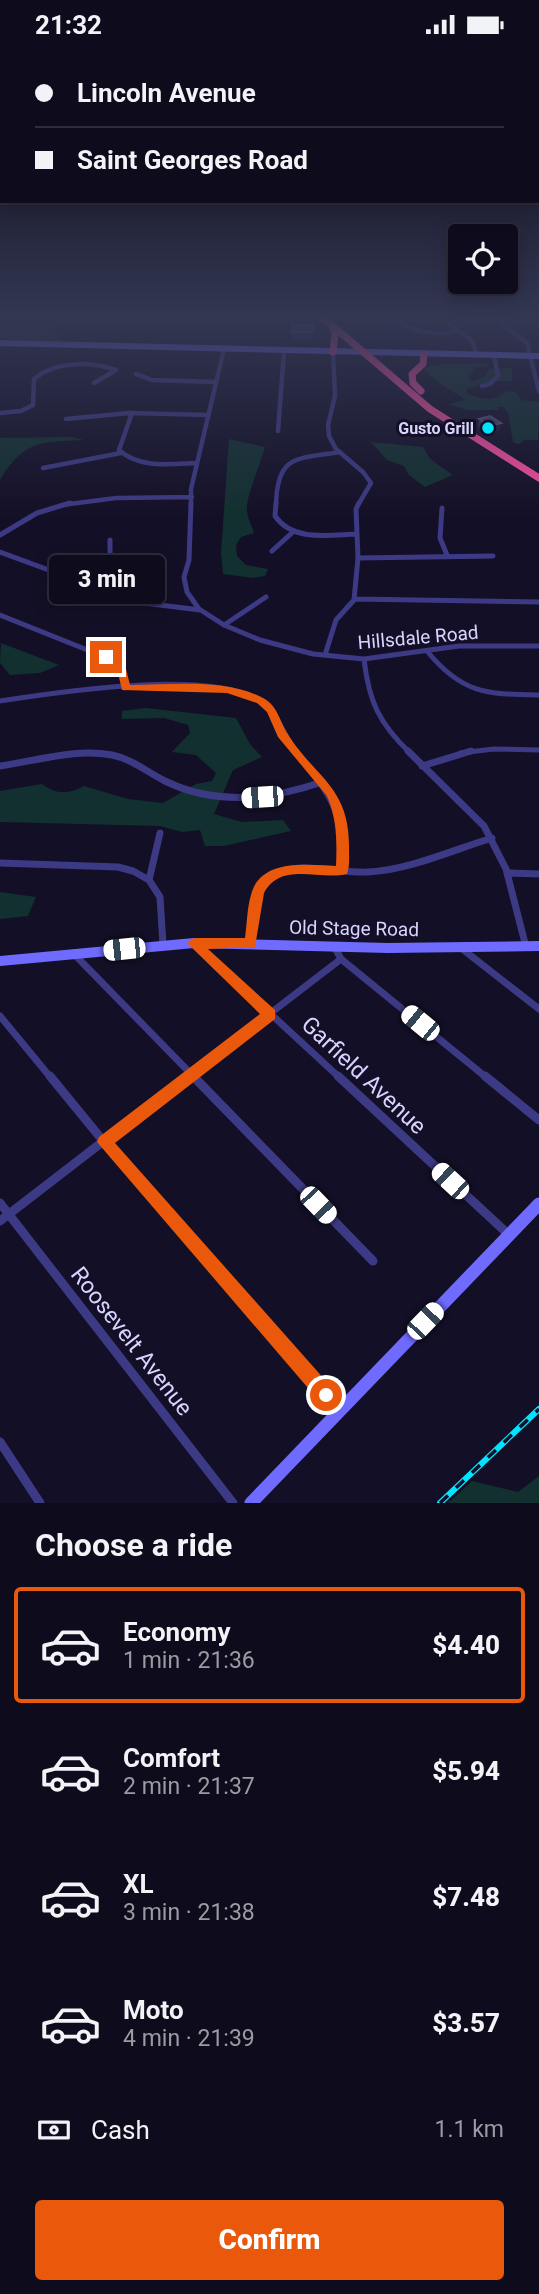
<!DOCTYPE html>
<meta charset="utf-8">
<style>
:root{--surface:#0e0b1c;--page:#1c1929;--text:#f1f3f6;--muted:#9b9ba3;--line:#2e2b3b;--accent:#ea580c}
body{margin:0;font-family:Roboto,sans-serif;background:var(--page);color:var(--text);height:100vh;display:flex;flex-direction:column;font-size:26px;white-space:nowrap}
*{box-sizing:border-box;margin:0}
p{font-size:23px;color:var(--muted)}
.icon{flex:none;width:38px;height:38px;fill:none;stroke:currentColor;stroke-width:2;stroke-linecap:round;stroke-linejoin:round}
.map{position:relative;height:1454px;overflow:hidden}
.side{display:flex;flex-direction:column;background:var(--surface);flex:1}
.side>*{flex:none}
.banner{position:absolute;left:0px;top:0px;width:539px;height:154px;box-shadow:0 4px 18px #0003,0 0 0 2px var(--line);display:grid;align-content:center;height:154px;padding:0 35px;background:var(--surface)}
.fabs{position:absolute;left:448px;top:175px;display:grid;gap:14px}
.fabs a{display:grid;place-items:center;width:70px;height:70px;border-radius:7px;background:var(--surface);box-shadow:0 4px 18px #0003,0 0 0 2px var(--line);font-size:35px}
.end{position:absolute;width:32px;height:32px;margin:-16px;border:9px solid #ea580c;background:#fff;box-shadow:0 0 0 4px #fff}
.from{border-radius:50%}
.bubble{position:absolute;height:49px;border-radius:7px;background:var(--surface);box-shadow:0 4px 18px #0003,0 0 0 2px var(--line);font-size:23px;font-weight:800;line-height:49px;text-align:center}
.car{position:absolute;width:21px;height:42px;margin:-21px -10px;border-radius:9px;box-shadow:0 0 5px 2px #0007;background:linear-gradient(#fff 24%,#345 0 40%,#fff 0 76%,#345 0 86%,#fff 0)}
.banner b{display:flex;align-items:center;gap:24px;height:66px;font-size:26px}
.banner b+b{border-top:2px solid var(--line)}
.banner i{width:18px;height:18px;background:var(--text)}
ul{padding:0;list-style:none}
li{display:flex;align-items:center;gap:21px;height:116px;margin:0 14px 10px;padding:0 21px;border:4px solid transparent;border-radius:7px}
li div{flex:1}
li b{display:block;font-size:26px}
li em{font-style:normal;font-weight:800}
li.on{border-color:var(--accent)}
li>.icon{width:63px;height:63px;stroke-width:1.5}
h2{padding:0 35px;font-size:32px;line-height:84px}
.pay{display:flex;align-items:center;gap:18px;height:77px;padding:0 35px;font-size:26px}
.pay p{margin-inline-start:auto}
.cta{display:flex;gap:14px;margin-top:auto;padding:14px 35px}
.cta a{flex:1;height:80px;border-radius:7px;background:var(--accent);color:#fff;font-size:28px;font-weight:800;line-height:80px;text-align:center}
.status{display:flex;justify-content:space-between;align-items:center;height:49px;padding:0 35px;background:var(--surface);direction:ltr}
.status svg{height:19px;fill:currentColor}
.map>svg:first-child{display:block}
</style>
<div class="status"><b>21:32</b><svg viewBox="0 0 49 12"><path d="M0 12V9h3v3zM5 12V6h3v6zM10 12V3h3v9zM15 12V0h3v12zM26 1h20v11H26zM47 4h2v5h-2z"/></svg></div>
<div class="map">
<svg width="539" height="1454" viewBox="0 0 539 1454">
<rect width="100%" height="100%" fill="#130f26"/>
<path fill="#12302f" d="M0,266H46L62,292L0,290Z
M476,314L491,317L474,318L473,324L468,328L472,332L484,328L489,320L512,319V332H491L467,340L466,344C479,350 495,354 506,342L516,343L521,351L539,353L538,391H524L519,395L513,393L508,364L503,358H498V361H467L448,355L465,351C451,339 434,335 424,319C432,314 464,315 476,314Z
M72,388L84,391C41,393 24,391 0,431V389Z
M229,390L265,398C261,413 245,450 247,462C248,470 252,477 254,484L241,488L236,496L237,507L246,516L268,520L265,527L253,529L223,525L221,504Z
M371,393L423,398L430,410L453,426L425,438L409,426L404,417L387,411Z
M1,593V594L59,616L40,624L10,626L0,614Z
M146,659L236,669L250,695L262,708L233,721L214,765L242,773L283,771L291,782L224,797H205L200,781L182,783L160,777L0,773V742L42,735C56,746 70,745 84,737L128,750L163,754L196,735L212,732L216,724L196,706L172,703L190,684L188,676L164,669L122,670V662Z
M0,843L36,848L28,867L0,870Z
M539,1427V1454H448L472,1432L518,1443Z"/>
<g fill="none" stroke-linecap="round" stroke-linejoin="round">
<path stroke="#3d3a85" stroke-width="4.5" d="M386,266C410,283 431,287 460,282
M438,266L472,292L477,306
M490,266L527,294L539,342
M333,303L335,347L328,376L329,387L336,400L363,423L371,434L358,456
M136,325L152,331L216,333
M482,337L490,335L498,327L494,307
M0,364L21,362L33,356L34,330C55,312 91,312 116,321L94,334
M132,364L119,401C140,420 171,415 197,414
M66,370L129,364L209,366
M278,382L284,302
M43,419L121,404
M62,456L116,449L192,448
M191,456V440L224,300
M276,456C277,405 297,410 340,403"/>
<path stroke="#3d3a85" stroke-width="5" d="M191,454L189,511L184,528L187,543L199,560L224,576L260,591L313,605L364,610L459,597H539
M276,454L275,467C293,493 329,486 356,485
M442,459L440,489L447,506
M0,486L37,464L70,454
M272,502L294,482
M0,503L136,553L200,561
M358,509L493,507
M78,530L110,507V491
M354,550L539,553
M0,566L110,610L123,623L125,639
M224,576L266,548
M427,602C462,645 486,645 539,646
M325,606L336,571L354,551L358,509L356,460L359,454
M364,610C369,653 379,674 410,704
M0,652C58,643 217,618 265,655C279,666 285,690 297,704
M460,704L494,700L539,701"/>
<path stroke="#3d3a85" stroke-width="7" d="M295,702C334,748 343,761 342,822
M408,702L484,777L506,820L526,898
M0,717C36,712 75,699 112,706C132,710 147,723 165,732C216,757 270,751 322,733
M422,717L471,702
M160,784L149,831L160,848L163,896
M0,814L118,818L133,822L149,831
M510,824L539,825
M251,894C253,877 251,845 264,832C290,808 337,825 368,823C409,821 453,801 492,789
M195,895L340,1029
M334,897L341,910L487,1029
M461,899L539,960
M74,905L195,1029
M0,967L51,1029
M186,1029L341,910"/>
<path stroke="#3d3a85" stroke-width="9" d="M50,1027L104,1093L340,1361
M193,1027L373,1212
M338,1027L509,1186
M485,1027L539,1071
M0,1154L233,1454
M0,1172L188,1027
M0,1393L40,1454"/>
<path stroke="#6f6bff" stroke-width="6" d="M0,294L539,307"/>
<path stroke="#6f6bff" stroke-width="10" d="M0,912L194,894L388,899L539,897"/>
<path stroke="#6f6bff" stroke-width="13" d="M251,1454L539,1155"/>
<path stroke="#ff4fa3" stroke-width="7" d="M320,266L430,360L539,429
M331,275L335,284L333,303
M421,342L413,334L412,325L423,315L424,305"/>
<defs>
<path id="rail" d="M440,1454L539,1360"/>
</defs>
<use href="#rail" stroke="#00e5ff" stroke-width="6"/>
<use href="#rail" stroke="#130f26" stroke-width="3.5" stroke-dasharray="11" stroke-linecap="butt"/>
</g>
<path fill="#312854" d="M292,276H313V290H292Z
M479,370L500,381L488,384L478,378Z"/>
<path fill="#1d163a" d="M501,374L500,381L488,384L489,377Z"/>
<path fill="#433a66" stroke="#5a527e" stroke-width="2" d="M292,276H313V283H292Z
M490,367L501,374L489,377L479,370Z"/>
<linearGradient id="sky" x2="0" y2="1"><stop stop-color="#0a0815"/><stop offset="0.57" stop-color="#333752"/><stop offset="1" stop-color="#333752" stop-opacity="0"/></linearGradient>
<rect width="539" height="470" fill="url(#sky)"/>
<path fill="#ea580c" d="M102,605H109L126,620L130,636C172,636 225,629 263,649C278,657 279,671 287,684C314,728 350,737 349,799C349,807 350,817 347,825C318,832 282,812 264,844L255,898L208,900L275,961V970L115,1094L333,1340L335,1346L333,1353L326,1355L320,1353L97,1093L99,1088L260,965L187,894L194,889H245C247,875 247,859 251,846C260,809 308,816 336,817C337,793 337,770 327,747L278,688L267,663L257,654L227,644L122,641L118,624L102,610Z"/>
<circle fill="#00e5ff" stroke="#130f26" stroke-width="2.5" cx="488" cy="379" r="7"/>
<g text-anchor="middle" stroke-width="6" stroke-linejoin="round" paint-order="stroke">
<g font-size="16" font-weight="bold" fill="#d9d4ff" stroke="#130f26" text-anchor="end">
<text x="474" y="385">Gusto Grill</text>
</g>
<g font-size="19" fill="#d9d4ff" stroke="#130f26">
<text transform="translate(418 588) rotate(-5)" y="7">Hillsdale Road</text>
<text transform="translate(354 879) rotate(1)" y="7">Old Stage Road</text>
</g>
<g font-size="23" fill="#d9d4ff" stroke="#130f26">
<text transform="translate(364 1026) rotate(43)" y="8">Garfield Avenue</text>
<text transform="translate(132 1292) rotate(52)" y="8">Roosevelt Avenue</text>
</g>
</g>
</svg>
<div class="fabs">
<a><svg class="icon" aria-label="locate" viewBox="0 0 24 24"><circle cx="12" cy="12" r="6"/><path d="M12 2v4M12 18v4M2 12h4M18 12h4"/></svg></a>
</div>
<i class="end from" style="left:326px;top:1346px"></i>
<i class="end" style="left:106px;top:608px"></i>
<div class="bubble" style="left:49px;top:506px;width:116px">3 min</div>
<i class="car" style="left:262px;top:748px;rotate:266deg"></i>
<i class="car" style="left:124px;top:900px;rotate:264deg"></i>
<i class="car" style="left:420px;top:974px;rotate:309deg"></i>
<i class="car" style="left:450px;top:1132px;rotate:313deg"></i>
<i class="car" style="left:318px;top:1156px;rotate:136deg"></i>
<i class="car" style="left:425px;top:1272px;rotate:44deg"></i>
<div class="banner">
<b><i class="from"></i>Lincoln Avenue</b>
<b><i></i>Saint Georges Road</b>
</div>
</div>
<section class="side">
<h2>Choose a ride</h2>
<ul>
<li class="on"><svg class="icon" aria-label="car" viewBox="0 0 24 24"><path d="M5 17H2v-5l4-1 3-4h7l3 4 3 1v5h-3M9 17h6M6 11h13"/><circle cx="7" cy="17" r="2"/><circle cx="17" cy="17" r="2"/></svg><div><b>Economy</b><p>1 min · 21:36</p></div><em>$4.40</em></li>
<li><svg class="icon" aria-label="car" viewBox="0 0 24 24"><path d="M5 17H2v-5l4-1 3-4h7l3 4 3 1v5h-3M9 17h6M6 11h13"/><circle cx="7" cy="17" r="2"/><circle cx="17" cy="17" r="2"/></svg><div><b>Comfort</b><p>2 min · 21:37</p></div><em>$5.94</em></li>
<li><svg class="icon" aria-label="car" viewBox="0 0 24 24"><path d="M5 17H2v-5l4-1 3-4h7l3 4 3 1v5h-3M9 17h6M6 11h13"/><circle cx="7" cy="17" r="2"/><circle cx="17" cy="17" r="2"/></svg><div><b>XL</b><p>3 min · 21:38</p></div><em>$7.48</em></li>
<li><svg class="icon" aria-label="car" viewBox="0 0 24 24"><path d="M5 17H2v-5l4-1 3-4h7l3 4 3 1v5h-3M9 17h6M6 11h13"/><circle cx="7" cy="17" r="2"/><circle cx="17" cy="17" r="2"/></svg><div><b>Moto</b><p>4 min · 21:39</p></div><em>$3.57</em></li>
</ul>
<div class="pay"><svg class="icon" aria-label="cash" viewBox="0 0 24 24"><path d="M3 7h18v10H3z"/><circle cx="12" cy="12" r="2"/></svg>Cash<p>1.1 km</p></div>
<div class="cta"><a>Confirm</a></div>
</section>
